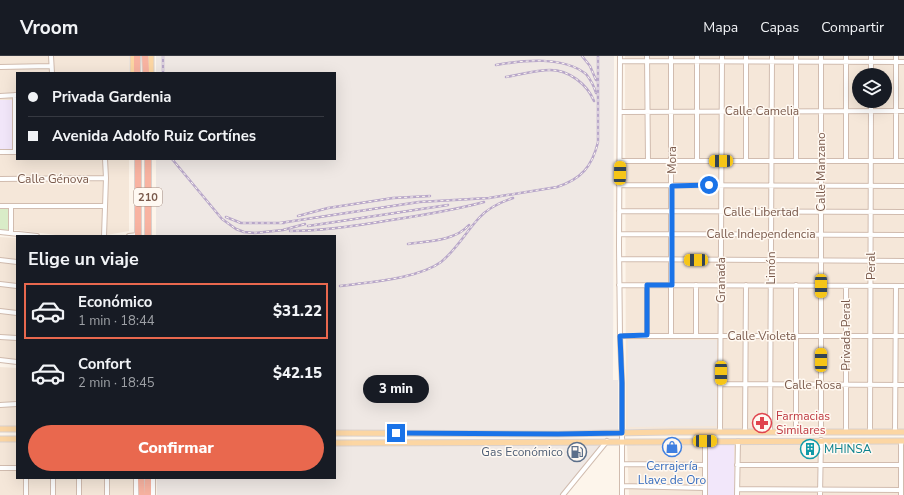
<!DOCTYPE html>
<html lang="es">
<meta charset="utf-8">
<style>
:root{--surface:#171b24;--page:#242831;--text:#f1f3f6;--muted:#9ea1a6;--line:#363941;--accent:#e9684e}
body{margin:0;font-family:"Nunito Sans",sans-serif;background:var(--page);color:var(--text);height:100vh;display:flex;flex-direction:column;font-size:15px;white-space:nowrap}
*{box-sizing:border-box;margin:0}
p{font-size:13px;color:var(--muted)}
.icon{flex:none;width:22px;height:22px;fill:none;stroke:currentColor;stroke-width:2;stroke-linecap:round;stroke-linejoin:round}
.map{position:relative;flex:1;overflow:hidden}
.sheet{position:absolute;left:16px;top:179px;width:320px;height:244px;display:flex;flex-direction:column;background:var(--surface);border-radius:0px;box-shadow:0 4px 16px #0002}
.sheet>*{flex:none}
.banner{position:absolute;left:16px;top:16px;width:320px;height:88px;border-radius:0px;box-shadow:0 4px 16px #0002;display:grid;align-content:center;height:88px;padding:0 12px;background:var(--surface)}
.tools{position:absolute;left:852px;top:12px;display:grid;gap:8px}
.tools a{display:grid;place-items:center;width:40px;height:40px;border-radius:50%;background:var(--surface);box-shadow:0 4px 16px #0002;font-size:20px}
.end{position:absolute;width:18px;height:18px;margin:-9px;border:5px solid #1a73e8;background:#fff;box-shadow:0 0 0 2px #fff}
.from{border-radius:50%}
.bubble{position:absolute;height:28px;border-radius:14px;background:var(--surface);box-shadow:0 4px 16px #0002;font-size:13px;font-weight:800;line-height:28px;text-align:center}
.car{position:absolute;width:12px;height:24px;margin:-12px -6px;border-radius:5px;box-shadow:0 0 3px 1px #0007;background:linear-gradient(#f5c518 24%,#345 0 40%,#f5c518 0 76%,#345 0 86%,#f5c518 0)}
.banner b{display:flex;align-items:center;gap:14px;height:38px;font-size:15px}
.banner b+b{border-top:1px solid var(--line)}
.banner i{width:10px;height:10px;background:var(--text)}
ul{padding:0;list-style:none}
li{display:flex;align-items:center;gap:12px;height:56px;margin:0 8px 6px;padding:0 4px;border:2px solid transparent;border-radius:0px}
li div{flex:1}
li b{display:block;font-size:15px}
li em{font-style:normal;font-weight:800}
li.current{border-color:var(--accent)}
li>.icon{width:36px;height:36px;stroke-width:1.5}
h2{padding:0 12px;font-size:18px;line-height:48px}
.primary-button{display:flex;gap:8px;margin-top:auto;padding:8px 12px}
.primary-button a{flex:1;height:46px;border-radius:24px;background:var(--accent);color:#fff;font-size:16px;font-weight:800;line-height:46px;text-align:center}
header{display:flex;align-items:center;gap:24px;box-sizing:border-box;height:56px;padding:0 20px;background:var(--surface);border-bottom:1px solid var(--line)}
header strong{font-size:19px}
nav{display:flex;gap:22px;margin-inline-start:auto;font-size:14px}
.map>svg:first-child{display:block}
</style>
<header>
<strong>Vroom</strong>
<nav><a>Mapa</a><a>Capas</a><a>Compartir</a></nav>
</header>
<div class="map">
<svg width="904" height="439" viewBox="0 0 904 439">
<rect width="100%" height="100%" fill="#fdf5eb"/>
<path fill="#f5e7d9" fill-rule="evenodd" d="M0,0H129V17H17V103H129V175L101,180H74L56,179L17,174H0Z
M625,0H904V373H626ZM859,19H885V45H859Z
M0,181L17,182V304L0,302Z
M0,311L17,312V370H0Z
M0,381H17V422H145V439H0Z
M627,388H904V439H629Z"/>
<path fill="#efe8e4" d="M156,0H614L613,324H618V374H335V180H156V103H335V17H156Z
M628,284H717V370L628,371Z
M602,389L561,439H157V422H335V390Z"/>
<path fill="#f2e7fa" d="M0,44H12L13,93H0Z
M708,389H734L735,439H708Z"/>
<path fill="#d9ecc8" d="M0,152H8V174H0Z"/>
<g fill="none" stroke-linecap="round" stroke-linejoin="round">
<defs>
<path id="minor" d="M51,0L52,17
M620,0L619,190L620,280L622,327V439
M647,0L648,105
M697,0V105
M796,0V105
M871,0V19
M620,5L904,6
M0,11L51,10
M15,39V96
M0,40L17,39
M620,56L904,55
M0,96H17
M620,105H904
M746,105V0
M846,105V0
M896,105V0
M0,123L106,122
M619,129L904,130
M0,150H104
M619,155L904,156
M0,176L37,180
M11,177V150
M619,178L904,179
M104,180L106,122L105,103
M129,180L138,179
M619,203L904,205
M0,204L17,206
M0,228L17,230
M619,229L904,230
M647,229V279
M696,229V280
M0,255L17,257
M671,279V0
M620,280H904
M0,281L17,282
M0,304L17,306
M721,328L904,329
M0,349L17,348
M720,376L722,0
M745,376L746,229
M770,376L772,0
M796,376V229
M821,376V0
M846,376V230
M870,376L871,45
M895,376L896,230
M622,408L705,409
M737,409H901
M0,412H17
M53,422V439
M79,422V439
M136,422V439
M153,422V439
M622,430L705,432
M737,433L901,434
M26,439V422
M107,439V422
M563,439L607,385
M705,439V385
M737,439L738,385
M820,439L821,384
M901,439V385"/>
<path id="major" d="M133,0V17
M151,17V0
M0,373H17
M335,377L558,378L671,376H904
M0,383H17
M335,387L904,385"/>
<path id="highway" d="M137,0V17
M145,0L146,17
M148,103V180
M138,180V103
M141,422L142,439
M148,439V422"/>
</defs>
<use href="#minor" stroke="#d1bcaf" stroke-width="6"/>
<use href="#major" stroke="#dad1cd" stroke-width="7"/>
<use href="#highway" stroke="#dad1cd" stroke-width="8"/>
<use href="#minor" stroke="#fff" stroke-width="4"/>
<use href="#major" stroke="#fcd6a3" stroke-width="5"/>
<use href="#highway" stroke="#f8b3a1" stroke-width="6"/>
<defs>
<path id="rail" d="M163,0V17
M582,0L590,10L596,24
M496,9C525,4 563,0 586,18C590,23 594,30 596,37
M506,21C520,19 535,14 550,14C569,14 587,28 594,45
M172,103L222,163L236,173L244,176L255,177L283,174L305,168
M298,160L328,152L393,142L430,140
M226,161L241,167H284
M280,167L419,146L489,142L557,131C581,123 592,111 598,86V0
M308,170L448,149
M290,175C322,175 353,170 385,165C418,160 451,155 484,146
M408,188C428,185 455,185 469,169
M340,230C368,226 418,223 441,206C456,194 466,176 479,162C488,152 501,146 513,142"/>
</defs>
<use href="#rail" stroke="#b8a7c9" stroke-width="2.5"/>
<use href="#rail" stroke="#fff9f2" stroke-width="1" stroke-dasharray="3" stroke-linecap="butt"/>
</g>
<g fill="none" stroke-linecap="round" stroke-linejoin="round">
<path stroke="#1a73e8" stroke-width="5" d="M396,377L558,378L622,377V327L620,280L647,279V229H672V130L709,129"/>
</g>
<defs>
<symbol id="pharmacy-ring" viewBox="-11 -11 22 22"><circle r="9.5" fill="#fff9f2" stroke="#e0444e" stroke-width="1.5"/><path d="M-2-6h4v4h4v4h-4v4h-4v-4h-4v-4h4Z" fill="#e0444e"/></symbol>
<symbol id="shop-ring" viewBox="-11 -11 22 22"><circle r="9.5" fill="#fff9f2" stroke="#3f7fe0" stroke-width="1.5"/><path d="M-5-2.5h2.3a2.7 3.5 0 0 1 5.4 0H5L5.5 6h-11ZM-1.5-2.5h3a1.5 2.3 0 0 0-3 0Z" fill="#3f7fe0"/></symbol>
<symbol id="building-ring" viewBox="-11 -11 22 22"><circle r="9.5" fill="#fff9f2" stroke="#0f9aa8" stroke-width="1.5"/><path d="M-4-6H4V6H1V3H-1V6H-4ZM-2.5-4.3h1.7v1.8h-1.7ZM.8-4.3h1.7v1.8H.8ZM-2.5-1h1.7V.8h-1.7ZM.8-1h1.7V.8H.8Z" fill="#0f9aa8"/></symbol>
<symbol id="fuel-ring" viewBox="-11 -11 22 22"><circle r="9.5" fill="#fff9f2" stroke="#5c6f8a" stroke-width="1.5"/><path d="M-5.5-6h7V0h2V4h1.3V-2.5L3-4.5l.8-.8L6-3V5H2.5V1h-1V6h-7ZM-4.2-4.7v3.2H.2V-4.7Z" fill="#5c6f8a"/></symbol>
</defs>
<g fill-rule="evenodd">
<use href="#pharmacy-ring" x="751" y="356" width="22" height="22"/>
<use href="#shop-ring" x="661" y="380" width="22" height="22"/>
<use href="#building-ring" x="799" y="382" width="22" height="22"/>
<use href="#fuel-ring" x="566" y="385" width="22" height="22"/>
</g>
<g text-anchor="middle" stroke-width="3" stroke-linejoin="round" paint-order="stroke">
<rect fill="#fff9f2" stroke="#a28a7e" stroke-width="1" x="134" y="132" width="28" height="18" rx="3"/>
<g font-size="11" font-weight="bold" fill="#7a5a4c">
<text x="148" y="145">210</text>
</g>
<g font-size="12" fill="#7a5a4c" stroke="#fff9f2">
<text x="762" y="59">Calle Camelia</text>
<text transform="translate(672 104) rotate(-90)" y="4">Mora</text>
<text transform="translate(821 116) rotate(-90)" y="4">Calle Manzano</text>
<text x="53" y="127">Calle Génova</text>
<text x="761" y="160">Calle Libertad</text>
<text x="761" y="182">Calle Independencia</text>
<text transform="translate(871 210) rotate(-90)" y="4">Peral</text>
<text transform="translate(771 212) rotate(-90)" y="4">Limón</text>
<text transform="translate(721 224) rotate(-90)" y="4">Granada</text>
<text transform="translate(846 279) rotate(-90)" y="4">Privada Peral</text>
<text x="762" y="284">Calle Violeta</text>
<text x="813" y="333">Calle Rosa</text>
</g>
<g font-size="12" fill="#be3a42" stroke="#fff9f2" text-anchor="start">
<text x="776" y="364">Farmacias<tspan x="776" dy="14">Similares</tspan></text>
</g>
<g font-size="12" fill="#0d838f" stroke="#fff9f2" text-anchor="start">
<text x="824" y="397">MHINSA</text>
</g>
<g font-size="12" fill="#4e5e75" stroke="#fff9f2" text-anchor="end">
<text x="563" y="400">Gas Económico</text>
</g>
<g font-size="12" fill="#366cbe" stroke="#fff9f2">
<text x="672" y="414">Cerrajería<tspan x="672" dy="14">Llave de Oro</tspan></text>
</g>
</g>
</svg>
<div class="tools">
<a><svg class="icon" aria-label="layers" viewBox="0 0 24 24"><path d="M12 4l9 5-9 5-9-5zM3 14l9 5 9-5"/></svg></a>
</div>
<i class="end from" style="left:709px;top:129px"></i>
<i class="end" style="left:396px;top:377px"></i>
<div class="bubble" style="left:363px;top:319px;width:66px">3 min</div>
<i class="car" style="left:721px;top:105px;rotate:270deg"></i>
<i class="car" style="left:620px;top:117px;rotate:1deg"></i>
<i class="car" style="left:696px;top:204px;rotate:270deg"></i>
<i class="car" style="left:821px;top:230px;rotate:180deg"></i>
<i class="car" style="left:821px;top:304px;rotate:0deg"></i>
<i class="car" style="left:721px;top:317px;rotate:180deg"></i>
<i class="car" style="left:705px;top:385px;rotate:90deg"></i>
<div class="banner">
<b><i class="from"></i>Privada Gardenia</b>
<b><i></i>Avenida Adolfo Ruiz Cortínes</b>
</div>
<section class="sheet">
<h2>Elige un viaje</h2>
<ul>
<li class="current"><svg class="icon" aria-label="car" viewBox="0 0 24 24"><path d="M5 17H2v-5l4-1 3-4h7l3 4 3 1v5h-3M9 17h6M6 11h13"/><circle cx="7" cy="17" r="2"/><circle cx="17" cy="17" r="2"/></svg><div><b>Económico</b><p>1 min · 18:44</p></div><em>$31.22</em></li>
<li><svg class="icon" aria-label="car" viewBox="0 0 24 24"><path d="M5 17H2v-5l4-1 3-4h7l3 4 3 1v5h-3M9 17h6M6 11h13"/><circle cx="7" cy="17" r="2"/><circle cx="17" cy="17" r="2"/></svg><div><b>Confort</b><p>2 min · 18:45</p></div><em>$42.15</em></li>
</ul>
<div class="primary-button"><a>Confirmar</a></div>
</section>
</div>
